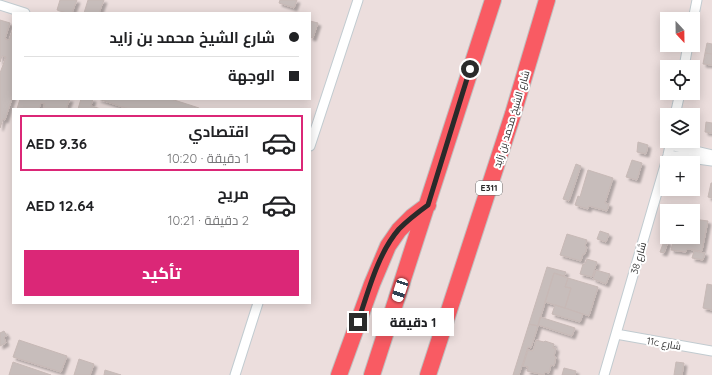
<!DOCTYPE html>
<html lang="ar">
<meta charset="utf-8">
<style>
:root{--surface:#fff;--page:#f2f2f2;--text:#202124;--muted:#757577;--line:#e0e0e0;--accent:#db2777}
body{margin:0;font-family:Quicksand,Cairo,sans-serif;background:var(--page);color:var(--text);direction:rtl;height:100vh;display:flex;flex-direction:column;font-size:15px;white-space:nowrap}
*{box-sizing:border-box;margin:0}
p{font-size:13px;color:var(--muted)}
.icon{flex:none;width:22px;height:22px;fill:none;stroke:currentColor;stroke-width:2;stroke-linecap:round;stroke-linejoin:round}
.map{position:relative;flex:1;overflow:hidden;direction:ltr}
.drawer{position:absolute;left:12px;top:108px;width:299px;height:196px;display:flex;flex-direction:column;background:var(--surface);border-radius:0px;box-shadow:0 2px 10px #0003;direction:rtl}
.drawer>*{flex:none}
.banner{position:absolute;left:12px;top:12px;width:299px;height:88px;border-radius:0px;box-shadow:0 2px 10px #0003;direction:rtl;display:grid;align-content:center;height:88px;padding:0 12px;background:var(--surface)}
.needle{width:26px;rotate:158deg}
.tools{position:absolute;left:660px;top:12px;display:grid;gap:8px}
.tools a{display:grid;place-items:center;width:40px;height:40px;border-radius:0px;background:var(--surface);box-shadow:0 2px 10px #0003;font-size:20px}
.end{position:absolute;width:18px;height:18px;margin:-9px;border:5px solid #2a2a2a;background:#fff;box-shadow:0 0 0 2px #fff}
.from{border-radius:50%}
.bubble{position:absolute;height:28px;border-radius:0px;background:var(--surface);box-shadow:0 2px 10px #0003;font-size:13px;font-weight:800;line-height:28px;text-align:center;direction:rtl}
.car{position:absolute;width:12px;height:24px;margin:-12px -6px;border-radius:5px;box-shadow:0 0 3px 1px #0007;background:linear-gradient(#fff 24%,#345 0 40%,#fff 0 76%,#345 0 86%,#fff 0)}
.banner b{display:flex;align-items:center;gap:14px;height:38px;font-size:15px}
.banner b+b{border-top:1px solid var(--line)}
.banner i{width:10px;height:10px;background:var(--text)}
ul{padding:7px 0 0;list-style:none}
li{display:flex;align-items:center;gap:12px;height:56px;margin:0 8px 6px;padding:0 4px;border:2px solid transparent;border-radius:0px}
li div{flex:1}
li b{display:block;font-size:15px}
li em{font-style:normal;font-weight:800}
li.current{border-color:var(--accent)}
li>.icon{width:36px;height:36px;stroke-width:1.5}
.cta{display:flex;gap:8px;margin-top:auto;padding:8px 12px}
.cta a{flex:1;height:46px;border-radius:0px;background:var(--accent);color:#fff;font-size:16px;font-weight:800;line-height:46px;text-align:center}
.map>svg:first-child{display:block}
</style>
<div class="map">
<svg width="712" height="375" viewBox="0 0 712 375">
<defs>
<filter id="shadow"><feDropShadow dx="3" dy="3" stdDeviation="1" flood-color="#0004"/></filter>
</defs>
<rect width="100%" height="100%" fill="#ecdedd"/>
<path fill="#c7bdbb" stroke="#c7b9b6" filter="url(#shadow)" d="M60,0H77L72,13H67L57,10Z
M88,0H104L99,13H84Z
M280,0H297L294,8L279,3Z
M0,20L10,23L5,39L9,40L13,29V96L5,120L3,119L0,128V73L6,57L2,56L0,62Z
M310,21L318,23L313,38L310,37Z
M707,43L712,44V54L705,53Z
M705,53L712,54V65L703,64Z
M20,99H70L66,109H43L45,104L41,103L39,109H17Z
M81,99H93L91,106L101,109H78Z
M98,99H171L199,108L198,109H129Z
M706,122L712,123V133L705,132Z
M638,142L648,145L646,154L637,152Z
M632,160L642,163L637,180L626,177Z
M576,164L581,166L569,201L563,199Z
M588,170L613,178L605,203L609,204L607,211L589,206L588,209L575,205L578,196L580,197Z
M711,183H712V198L708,197Z
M693,219L708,221L702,251L687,249L686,252L671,250L674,237H693Z
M600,231L609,234L606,242L597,239Z
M567,234L587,240L585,246L587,247L585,254H583L581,261L560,255Z
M664,241L668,242L664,253L660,252Z
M694,251L705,253L703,260L692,258Z
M587,259L597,262L592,277L580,274L583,264H585Z
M547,267L566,272L564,276L554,273L538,326L529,324Z
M596,270L610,274L606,284L593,279Z
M554,273L568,278L565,287L571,288L565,308L545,302Z
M568,278L598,287L589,316L565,308L571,288L565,287Z
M707,284L712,285V310L703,308Z
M555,305L583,314L580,322L552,314Z
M540,317L575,328L572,336L538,325Z
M529,324L538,326L531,348L528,347L519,375H513Z
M4,331L7,336L4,337L6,343L0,346V333Z
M19,340L67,356L61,372L13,357Z
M536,340L544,342L545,341L554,344L553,348H556L554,356L556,357L554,366L551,365L549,373L545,372L544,375L527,371L528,367L523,366L528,350L533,351Z
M79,359L94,364L90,375H74Z
M13,362L51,375H9Z
M676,362L684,363L682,375H674Z
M564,368L576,371L575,375H562Z
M105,370L121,375H104Z"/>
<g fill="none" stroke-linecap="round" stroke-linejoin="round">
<defs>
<path id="street" d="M0,5L25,13
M693,20L697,0
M684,67L688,45
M675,115L680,93
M670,145L712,155
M310,146L358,0
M668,155L712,161
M616,334L712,351
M235,375L258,303
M604,375L668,155L671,141"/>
<path id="highway" d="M339,375L372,284L388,246L399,230L412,217L428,205
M372,375L493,0
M428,375L513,114L547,0"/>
</defs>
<use href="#street" stroke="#c1cbd0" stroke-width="11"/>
<use href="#highway" stroke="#bfbfbf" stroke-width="18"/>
<use href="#street" stroke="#fff" stroke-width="9"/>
<use href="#highway" stroke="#f95b63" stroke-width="16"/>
</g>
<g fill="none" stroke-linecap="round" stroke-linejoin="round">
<path stroke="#2a2a2a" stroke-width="5" d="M358,322C368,292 378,253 399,229C408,220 417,213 428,205L470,69"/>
</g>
<g text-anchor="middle" stroke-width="4" stroke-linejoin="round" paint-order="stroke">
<rect fill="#fff" stroke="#6a6a6a" stroke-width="1" x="476" y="181" width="26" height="14" rx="3"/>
<g font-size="9" font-weight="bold" fill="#2a2a2a">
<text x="489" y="191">E311</text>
</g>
<g font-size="10" fill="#2a2a2a" stroke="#fff">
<text transform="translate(511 119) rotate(-73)" y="4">شارع الشيخ محمد بن زايد</text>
<text transform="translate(638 258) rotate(-74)" y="4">شارع 38</text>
<text transform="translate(664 343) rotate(10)" y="4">11c شارع</text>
</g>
</g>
</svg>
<div class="tools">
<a><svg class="needle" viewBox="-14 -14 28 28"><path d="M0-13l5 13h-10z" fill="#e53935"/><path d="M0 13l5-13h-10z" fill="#757577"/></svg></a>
<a><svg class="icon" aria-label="locate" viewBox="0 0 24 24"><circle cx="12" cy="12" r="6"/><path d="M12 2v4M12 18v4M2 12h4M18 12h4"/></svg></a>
<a><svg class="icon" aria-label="layers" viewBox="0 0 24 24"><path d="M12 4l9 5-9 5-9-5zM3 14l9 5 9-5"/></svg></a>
<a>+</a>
<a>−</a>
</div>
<i class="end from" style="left:470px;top:69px"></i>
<i class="end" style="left:358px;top:322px"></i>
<div class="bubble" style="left:372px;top:308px;width:82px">1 دقيقة</div>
<i class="car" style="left:400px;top:290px;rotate:198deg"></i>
<div class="banner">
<b><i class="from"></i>شارع الشيخ محمد بن زايد</b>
<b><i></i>الوجهة</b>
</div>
<section class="drawer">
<ul>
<li class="current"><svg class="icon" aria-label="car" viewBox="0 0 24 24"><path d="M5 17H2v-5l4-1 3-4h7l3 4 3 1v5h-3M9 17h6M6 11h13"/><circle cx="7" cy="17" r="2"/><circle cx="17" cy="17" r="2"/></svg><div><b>اقتصادي</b><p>1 دقيقة · 10:20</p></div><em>AED 9.36</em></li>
<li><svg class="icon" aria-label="car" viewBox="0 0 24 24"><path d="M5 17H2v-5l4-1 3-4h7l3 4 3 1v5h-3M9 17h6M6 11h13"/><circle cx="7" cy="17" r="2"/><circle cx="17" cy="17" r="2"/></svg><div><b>مريح</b><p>2 دقيقة · 10:21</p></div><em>AED 12.64</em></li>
</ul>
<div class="cta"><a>تأكيد</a></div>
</section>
</div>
